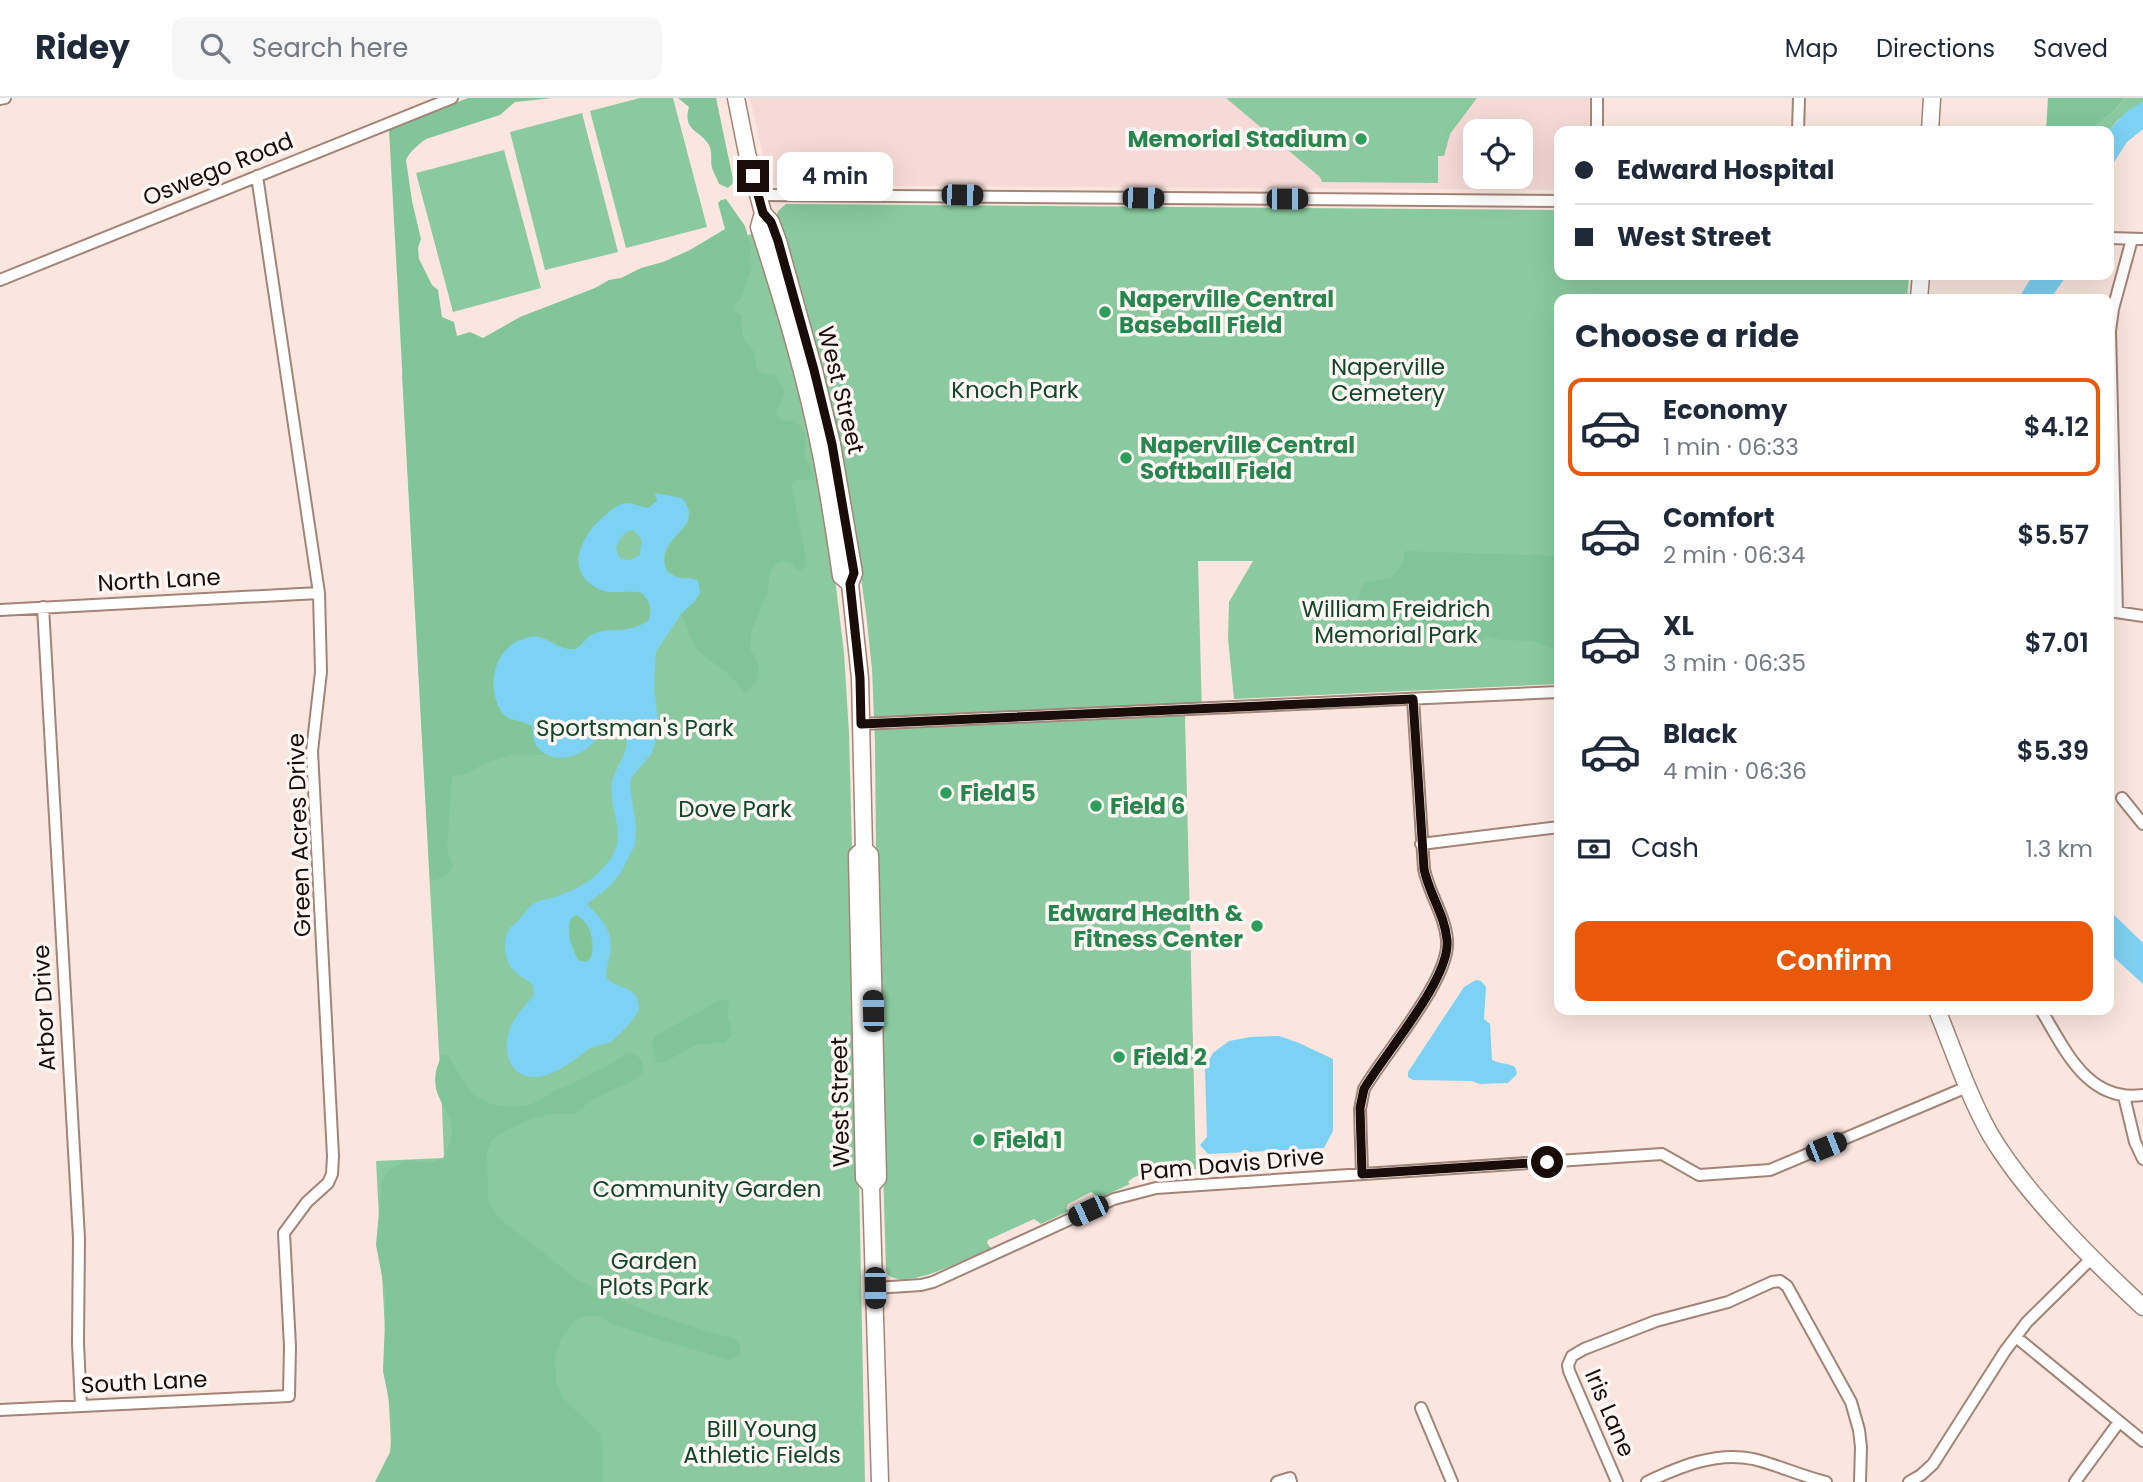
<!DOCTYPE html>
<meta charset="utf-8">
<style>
:root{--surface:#fff;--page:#f6f6f7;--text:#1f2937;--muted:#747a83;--line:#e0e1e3;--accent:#ea580c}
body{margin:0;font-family:Poppins,sans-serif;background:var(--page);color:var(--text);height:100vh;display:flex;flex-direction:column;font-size:26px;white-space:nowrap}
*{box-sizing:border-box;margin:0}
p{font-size:23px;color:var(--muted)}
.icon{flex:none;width:38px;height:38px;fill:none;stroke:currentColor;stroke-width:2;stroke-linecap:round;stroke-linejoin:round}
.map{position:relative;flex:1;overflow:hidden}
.sheet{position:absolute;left:1554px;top:196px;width:560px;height:721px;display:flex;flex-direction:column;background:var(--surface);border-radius:14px;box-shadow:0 7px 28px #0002}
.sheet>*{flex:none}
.banner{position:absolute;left:1554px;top:28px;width:560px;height:154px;border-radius:14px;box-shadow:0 7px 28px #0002;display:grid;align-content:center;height:154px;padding:0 21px;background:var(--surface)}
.buttons{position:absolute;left:1463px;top:21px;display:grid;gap:14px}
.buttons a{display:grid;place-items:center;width:70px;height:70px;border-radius:14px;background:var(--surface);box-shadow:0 7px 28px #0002;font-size:35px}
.end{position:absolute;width:32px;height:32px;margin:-16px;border:9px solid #180d09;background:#fff;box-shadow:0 0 0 4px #fff}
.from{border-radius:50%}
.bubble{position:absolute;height:49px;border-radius:14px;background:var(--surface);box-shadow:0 7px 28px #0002;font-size:23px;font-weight:600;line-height:49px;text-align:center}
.car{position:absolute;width:21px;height:42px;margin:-21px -10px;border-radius:9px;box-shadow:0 0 5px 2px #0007;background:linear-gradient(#222 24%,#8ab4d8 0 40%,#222 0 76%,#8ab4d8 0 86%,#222 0)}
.banner b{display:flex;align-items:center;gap:24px;height:66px;font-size:26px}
.banner b+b{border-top:2px solid var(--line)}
.banner i{width:18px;height:18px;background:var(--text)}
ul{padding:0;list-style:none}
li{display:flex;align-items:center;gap:21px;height:98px;margin:0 14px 10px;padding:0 7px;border:4px solid transparent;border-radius:14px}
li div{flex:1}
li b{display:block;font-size:26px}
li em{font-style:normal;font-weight:600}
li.on{border-color:var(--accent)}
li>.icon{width:63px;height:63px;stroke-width:1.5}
h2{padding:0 21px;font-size:32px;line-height:84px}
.pay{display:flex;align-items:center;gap:18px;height:77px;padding:0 21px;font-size:26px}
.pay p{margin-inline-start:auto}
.primary-button{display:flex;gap:14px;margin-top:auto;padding:14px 21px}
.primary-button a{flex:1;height:80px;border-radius:14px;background:var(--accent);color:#fff;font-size:28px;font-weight:600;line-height:80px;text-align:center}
header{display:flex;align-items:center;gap:42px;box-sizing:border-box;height:98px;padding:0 35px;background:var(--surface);border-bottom:2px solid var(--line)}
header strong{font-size:33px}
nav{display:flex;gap:38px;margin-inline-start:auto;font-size:24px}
.search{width:490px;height:63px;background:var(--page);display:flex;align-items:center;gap:18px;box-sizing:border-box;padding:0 24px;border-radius:14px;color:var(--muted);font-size:26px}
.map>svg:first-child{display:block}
</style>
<header>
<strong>Ridey</strong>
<div class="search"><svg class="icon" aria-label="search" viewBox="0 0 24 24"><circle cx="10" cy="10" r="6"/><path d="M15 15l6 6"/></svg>Search here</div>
<nav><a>Map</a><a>Directions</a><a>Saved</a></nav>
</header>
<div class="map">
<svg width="2143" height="1384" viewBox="0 0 2143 1384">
<rect width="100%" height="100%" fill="#fae6de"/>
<path fill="#f5dad7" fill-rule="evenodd" d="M750,0H1589V33H1559V92L770,87ZM1475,33H1521V79H1475Z"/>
<path fill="#8bcaa0" d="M640,0H673L707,129L626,150L590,13Z
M1226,0H1477L1450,36L1444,58H1438V85L1322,84L1320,79Z
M2125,0H2143V4L2118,22L2108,33H2089L2113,14Z
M582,15L618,154L545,172L510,34Z
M504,52L541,190L453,214L416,75Z
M786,106L1559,112V177H1909L1907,201H1559V586L1234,601L1228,540L1229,504L1253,463H1198L1202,617L1185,618L1196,1071C1180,1072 1139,1071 1128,1084L1130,1086L1102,1099H1098L1091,1094L1068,1106L1066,1111L1069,1113L1041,1126L1034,1121L988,1142L987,1145L991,1150C969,1159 908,1193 888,1177L886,1172L877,864L875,645L872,571L866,515L859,466L776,120L778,113Z
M756,134L787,238L813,348L829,430L844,555L849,635L854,827L865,1384H393L376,1063L444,1060L442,1009L402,277Z"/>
<path fill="#81c599" d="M468,0H553L515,4L500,17L426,41C418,47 410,53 406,62L412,103L421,141L418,150L419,161L432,187L438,192L442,219L454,224L457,238L470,234L483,240L520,219L595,190L609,182L621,180L641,170L663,164L690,152L725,131L718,105L721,102L726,101L745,128L751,149L749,162L752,169L740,202L736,205L734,213L741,217L742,238C745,243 750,247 753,252C758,264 752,276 772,277L777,280L785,294L776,314C780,324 783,324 793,322C811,335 805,342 804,360L809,365L814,381L797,382L792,386V389L807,467L800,473H797L793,467L784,463L777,465L771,472L767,494L751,535L750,551L757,563L759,572L757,583L745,595L730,577L703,557L696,550L681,516L695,503L692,480C649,482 664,448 685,429L682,400L656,395L657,403L648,410L627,405L614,409L588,435L577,461L580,473L586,480L605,493L630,492L642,495C650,504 653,511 648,523C628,535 619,528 602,534C597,536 590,538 587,541C582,544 582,549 575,551C563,554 552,540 541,539C500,536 480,585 503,616C510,624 523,621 532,629L535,645L548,657L512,656L483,666L467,676L452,678L447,751L453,768L446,778L433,783L430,782L389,31Z
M678,0H716L733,81L732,86L728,90L719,86C717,80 714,76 712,70C710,62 713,55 709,47C700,32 682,33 689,9Z
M2048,0H2125L2113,14L2089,33H2046Z
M1405,453L1559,458V553L1534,543L1502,542L1487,538L1482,543L1450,545L1428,540L1388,544L1373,548L1357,538L1352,531C1353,514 1358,500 1365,484L1392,480L1403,466Z
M577,817C592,826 594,845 591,860L586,864L579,862C571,848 566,835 571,820Z
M720,902H727L730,906L727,917L731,927V938L725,945L697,946L663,965L656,964L652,945L655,938Z
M627,956H636L642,963L643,974L634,982L592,1002L574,1016H554L534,1020L512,1029L492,1041L487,1056L488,1104L499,1120L575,1180L606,1196L641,1211L703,1232L735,1241L740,1247L741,1255L737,1260L728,1262L642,1236L612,1226L600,1219L586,1217L575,1222L563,1237L555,1258L556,1284L563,1300L600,1336L603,1349V1384H375L390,1354L392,1331L391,1313L383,1273L386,1199L376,1147L382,1081L390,1071L407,1062L430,1065L443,1060C469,1015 429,1011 436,973C437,968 440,962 442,957H448C457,971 465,991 479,1000C494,1010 515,1011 531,1006C540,1003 547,997 555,993C581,982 604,970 627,956Z"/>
<path fill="#7dd1f2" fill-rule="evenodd" d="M2143,4V31L2127,44L2109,72L2108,33L2127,13Z
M2033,177H2067L2050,201H2018Z
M655,395L682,400C707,431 658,436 665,467C666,472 667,474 671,476C679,482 689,479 698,482L700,495L695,503L681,516L656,554L654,590L659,630L652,655L631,680L630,688L636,727L635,747L620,776L610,788L587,806C602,821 614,833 610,856C609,864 606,871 606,879C615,892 638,886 639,909C640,917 616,941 609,945C603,947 594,947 589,951C574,962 556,977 537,979C508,981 501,950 511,928C516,917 526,907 534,897L533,887C525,880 514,876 509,866C504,857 503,839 510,830C512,827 515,825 518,823C524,816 528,809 536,804C541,802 547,801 552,800C577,792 598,781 612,758C627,735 608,710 612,685C615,664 640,648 617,627C604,630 600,637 592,646C576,662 547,667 535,645C533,641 533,633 532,628C523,621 509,624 503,616C484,589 494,545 530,539C546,536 555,551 570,551C581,552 583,542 591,537C602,530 616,534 628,531C636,530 642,526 648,523C653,512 650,504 642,495C630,492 613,496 604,493C563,479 579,439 603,419C611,413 616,406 627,405C633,405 642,409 648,410L657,403ZM633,432C647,446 640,441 640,457L630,462L620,461L616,450C619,442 623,433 633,432ZM577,817C592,826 595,845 591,860L586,864L578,862C571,848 566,835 571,820Z
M2109,812L2143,845V886L2109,855Z
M1476,882L1481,883L1486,889L1484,921L1490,926L1492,962C1500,966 1508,965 1515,969L1517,976L1508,985L1480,986L1472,983L1413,982L1408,979V974L1464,889Z
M1279,938L1299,945L1333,961V1033L1324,1050L1208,1056L1200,1047L1207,1039L1205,970L1213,955L1229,943L1250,939Z"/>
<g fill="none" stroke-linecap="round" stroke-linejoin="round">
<defs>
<path id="street" d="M0,1L5,0
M1597,33V0
M1798,33L1799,0
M758,97L1559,103
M2109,140L2143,141
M0,182L452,0
M43,509L79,1140L78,1245L81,1308
M0,512L319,495
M2109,513L2143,518
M2117,514L2110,233L2113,211L2132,141
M861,626L1559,594
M2122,700L2143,726
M1421,746L1559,729
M2041,912C2065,951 2087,1005 2143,997
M2124,998L2135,1044L2143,1061
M1362,1076L1360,1011L1364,991C1385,955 1451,880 1447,842C1445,817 1429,796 1424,771L1413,601
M875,1190L921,1187L933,1184L1114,1101L1156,1090L1662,1056L1699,1077L1770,1072L1967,989
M2016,1239L2143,1343
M1421,1310L1452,1384
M0,1312L289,1298L290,1248L284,1135L307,1104L328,1085L332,1076L333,1058L312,653L321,574L319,495L257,78
M1277,1384L1290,1380L1291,1384
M1617,1384L1569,1273L1568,1267L1572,1258L1584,1251L1656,1223L1728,1204L1772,1184L1780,1183L1787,1188L1851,1304L1859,1332L1861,1349L1860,1384
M1647,1384C1679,1369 1716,1353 1753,1361C1778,1367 1801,1378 1826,1384
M1909,1384L1921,1377L1933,1366L2005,1253L2027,1224L2092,1160
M2075,1384L2119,1324"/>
<path id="secondary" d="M736,0L747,55L763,115L771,124L778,143L814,272L832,346L854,475L850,486L860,580L864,751L870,757L878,1080L871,1088
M1930,33L1932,0
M763,115L759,129C783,204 806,279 821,356C829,397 835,437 841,478L850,486
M1919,201L1921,177
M864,751L857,757L864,1080L871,1088L880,1384
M1937,912C1954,953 1968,997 1990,1036C2026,1097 2091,1161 2143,1209"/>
</defs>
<use href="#street" stroke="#a28478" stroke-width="14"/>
<use href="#secondary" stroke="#a28478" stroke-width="19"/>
<use href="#street" stroke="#fff" stroke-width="10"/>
<use href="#secondary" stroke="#fff" stroke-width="16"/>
</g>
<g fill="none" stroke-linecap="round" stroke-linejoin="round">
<path stroke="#180d09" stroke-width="9" d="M753,78L763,115L771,124L778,143L814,272L832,346L854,475L850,486L860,580L861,626L1413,601L1424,771C1429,796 1445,817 1447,842C1451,880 1385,955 1364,991L1360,1010L1362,1076L1547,1064"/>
</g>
<g fill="#2e9e5b" stroke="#fdf6f4" stroke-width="2.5">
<circle cx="1361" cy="41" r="7"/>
<circle cx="1105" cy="214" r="7"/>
<circle cx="1126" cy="360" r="7"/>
<circle cx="946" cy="695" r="7"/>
<circle cx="1096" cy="708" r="7"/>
<circle cx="1257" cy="828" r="7"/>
<circle cx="1119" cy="959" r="7"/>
<circle cx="979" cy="1042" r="7"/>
</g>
<g text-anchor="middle" stroke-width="7" stroke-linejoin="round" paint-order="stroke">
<g font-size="23" font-weight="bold" fill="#27864d" stroke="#fdf6f4" text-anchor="start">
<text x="1347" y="49" text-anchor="end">Memorial Stadium</text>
<text x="1119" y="209">Naperville Central<tspan x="1119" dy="26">Baseball Field</tspan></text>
<text x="1140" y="355">Naperville Central<tspan x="1140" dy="26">Softball Field</tspan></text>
<text x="960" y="703">Field 5</text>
<text x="1110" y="716">Field 6</text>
<text x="1243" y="823" text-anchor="end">Edward Health &amp;<tspan x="1243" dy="26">Fitness Center</tspan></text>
<text x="1133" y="967">Field 2</text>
<text x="993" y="1050">Field 1</text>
</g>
<g font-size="23" fill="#180d09" stroke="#fdf6f4">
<text transform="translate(218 71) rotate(-22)" y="8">Oswego Road</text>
<text transform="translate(841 292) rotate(76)" y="8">West Street</text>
<text transform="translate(159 482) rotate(-3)" y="8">North Lane</text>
<text transform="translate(299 737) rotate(-92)" y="8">Green Acres Drive</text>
<text transform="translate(44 910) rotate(-93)" y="8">Arbor Drive</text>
<text transform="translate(840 1004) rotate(-91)" y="8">West Street</text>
<text transform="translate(1232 1066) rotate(-5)" y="8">Pam Davis Drive</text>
<text transform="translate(144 1284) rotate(-3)" y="8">South Lane</text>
<text transform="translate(1610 1315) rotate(67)" y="8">Iris Lane</text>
</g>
<g font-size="23" fill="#14472a" stroke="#fdf6f4">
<text x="1388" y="277">Naperville<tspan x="1388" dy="26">Cemetery</tspan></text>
<text x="1015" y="300">Knoch Park</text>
<text x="1396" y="519">William Freidrich<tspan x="1396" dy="26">Memorial Park</tspan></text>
<text x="635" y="638">Sportsman's Park</text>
<text x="735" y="719">Dove Park</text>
<text x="707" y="1099">Community Garden</text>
<text x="654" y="1171">Garden<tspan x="654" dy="26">Plots Park</tspan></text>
<text x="762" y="1339">Bill Young<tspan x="762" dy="26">Athletic Fields</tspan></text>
</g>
</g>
</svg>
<div class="buttons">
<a><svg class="icon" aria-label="locate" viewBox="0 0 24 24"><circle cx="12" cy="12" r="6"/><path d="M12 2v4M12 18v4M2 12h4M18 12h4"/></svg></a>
</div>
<i class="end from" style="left:1547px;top:1064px"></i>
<i class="end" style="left:753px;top:78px"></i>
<div class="bubble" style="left:777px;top:54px;width:116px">4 min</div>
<i class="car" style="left:962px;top:97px;rotate:91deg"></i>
<i class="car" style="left:1143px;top:100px;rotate:91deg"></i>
<i class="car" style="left:1287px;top:101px;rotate:90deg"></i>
<i class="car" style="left:873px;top:913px;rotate:359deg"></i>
<i class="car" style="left:1826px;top:1049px;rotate:68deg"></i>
<i class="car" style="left:1088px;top:1113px;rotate:245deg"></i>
<i class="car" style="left:875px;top:1190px;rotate:179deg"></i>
<div class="banner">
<b><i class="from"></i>Edward Hospital</b>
<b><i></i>West Street</b>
</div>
<section class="sheet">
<h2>Choose a ride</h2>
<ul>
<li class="on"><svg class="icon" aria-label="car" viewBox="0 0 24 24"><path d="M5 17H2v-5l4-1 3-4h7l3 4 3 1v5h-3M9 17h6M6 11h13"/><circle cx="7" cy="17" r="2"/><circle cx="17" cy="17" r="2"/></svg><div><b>Economy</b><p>1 min · 06:33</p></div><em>$4.12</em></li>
<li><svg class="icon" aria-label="car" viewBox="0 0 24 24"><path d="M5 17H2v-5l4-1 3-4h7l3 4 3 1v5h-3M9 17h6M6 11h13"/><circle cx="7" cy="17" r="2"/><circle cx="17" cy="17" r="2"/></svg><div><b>Comfort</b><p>2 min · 06:34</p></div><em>$5.57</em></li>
<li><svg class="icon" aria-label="car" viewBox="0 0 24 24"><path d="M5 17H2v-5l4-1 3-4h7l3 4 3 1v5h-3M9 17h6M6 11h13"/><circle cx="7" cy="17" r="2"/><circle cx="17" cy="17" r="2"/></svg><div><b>XL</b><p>3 min · 06:35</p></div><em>$7.01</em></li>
<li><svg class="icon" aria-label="car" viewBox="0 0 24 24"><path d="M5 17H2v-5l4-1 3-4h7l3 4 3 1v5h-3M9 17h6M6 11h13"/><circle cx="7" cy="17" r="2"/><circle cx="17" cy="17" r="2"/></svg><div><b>Black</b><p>4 min · 06:36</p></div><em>$5.39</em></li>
</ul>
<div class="pay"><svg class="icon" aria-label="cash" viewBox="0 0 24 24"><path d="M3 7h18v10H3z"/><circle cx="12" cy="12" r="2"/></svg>Cash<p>1.3 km</p></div>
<div class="primary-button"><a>Confirm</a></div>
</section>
</div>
